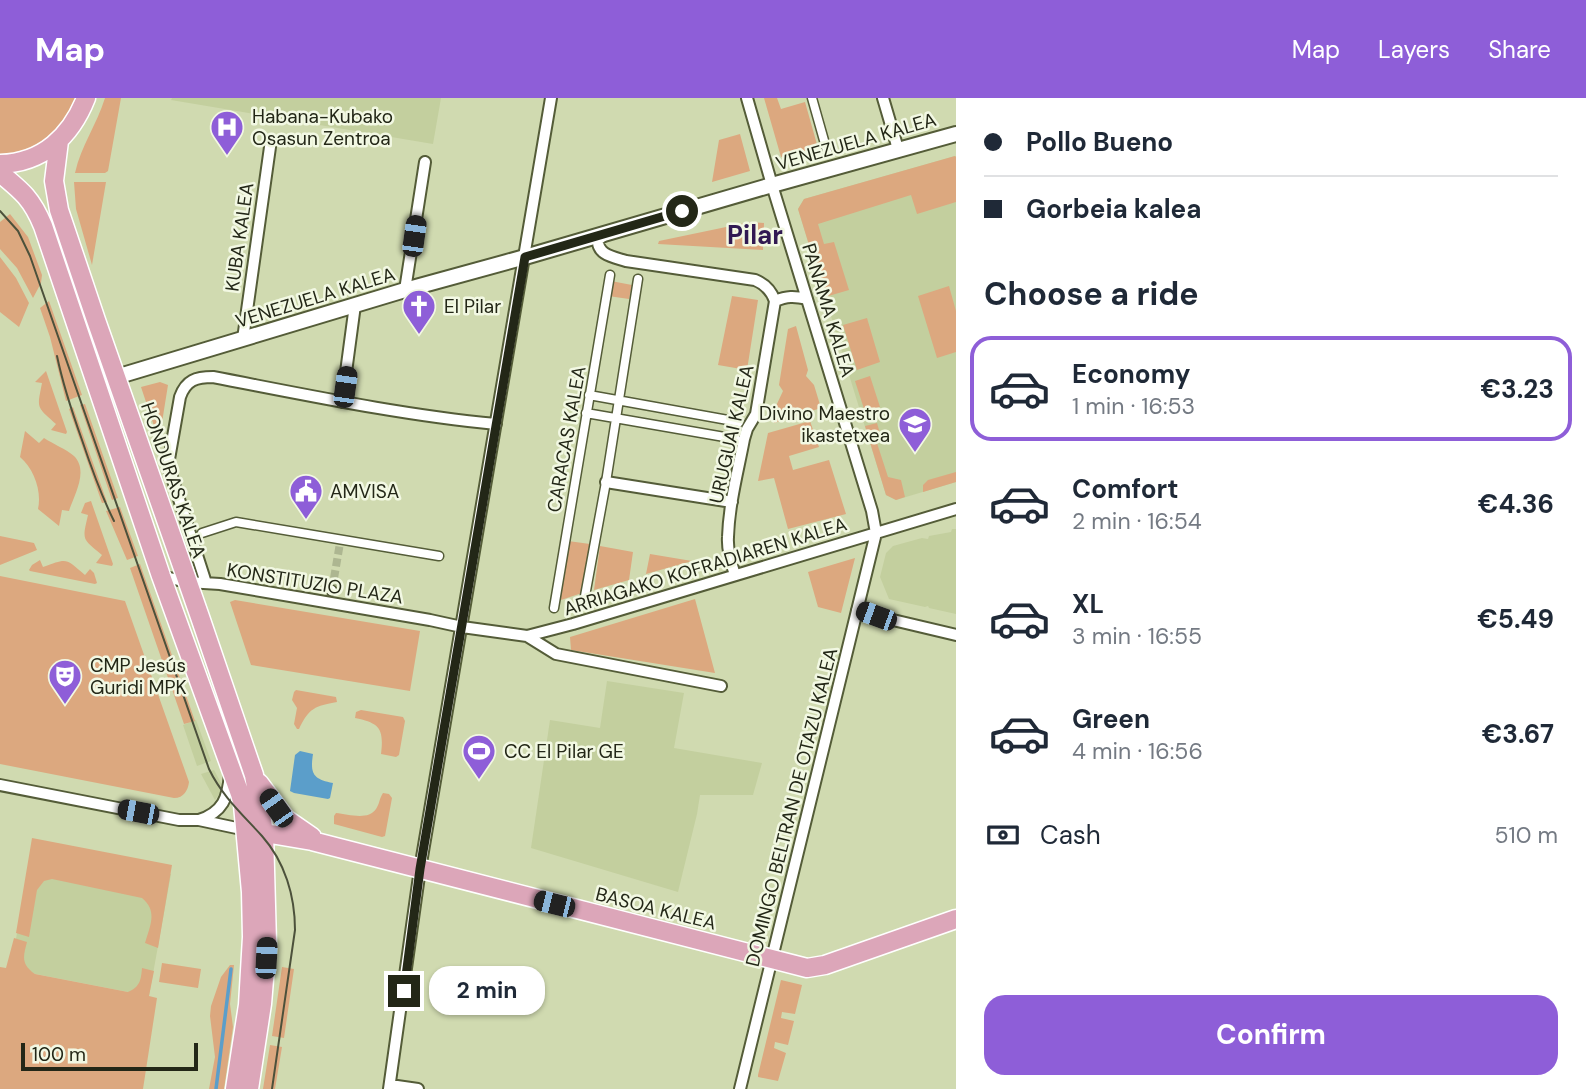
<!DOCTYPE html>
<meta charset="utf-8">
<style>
:root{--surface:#fff;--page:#f2f2f3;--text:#1f2937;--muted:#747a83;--line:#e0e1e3;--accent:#8e5ed8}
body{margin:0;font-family:"DM Sans",sans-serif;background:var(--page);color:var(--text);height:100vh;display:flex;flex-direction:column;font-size:26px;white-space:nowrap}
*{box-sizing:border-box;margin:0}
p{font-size:23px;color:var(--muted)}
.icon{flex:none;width:38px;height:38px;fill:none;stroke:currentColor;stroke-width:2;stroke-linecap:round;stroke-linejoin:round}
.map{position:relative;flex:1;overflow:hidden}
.details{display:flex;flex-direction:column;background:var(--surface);width:630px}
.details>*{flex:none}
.top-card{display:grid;align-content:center;height:154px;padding:0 28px;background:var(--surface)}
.scale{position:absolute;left:21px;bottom:18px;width:177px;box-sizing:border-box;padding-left:7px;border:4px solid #232717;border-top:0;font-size:19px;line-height:24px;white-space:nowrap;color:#232717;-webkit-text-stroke:5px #f2f8e3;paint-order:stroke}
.end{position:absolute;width:32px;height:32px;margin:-16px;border:9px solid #232717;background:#fff;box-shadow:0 0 0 4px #fff}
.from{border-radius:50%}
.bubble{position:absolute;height:49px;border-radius:21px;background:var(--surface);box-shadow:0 2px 5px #0004;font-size:23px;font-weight:700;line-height:49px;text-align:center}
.car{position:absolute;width:21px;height:42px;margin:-21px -10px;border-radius:9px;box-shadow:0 0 5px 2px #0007;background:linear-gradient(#222 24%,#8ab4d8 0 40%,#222 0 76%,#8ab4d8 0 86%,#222 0)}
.top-card b{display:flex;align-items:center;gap:24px;height:66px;font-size:26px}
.top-card b+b{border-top:2px solid var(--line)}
.top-card i{width:18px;height:18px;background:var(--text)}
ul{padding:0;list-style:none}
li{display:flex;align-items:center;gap:21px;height:105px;margin:0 14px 10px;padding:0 14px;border:4px solid transparent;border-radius:21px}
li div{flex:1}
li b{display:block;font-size:26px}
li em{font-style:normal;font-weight:700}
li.selected{border-color:var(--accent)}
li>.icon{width:63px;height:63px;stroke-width:1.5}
h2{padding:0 28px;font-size:32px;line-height:84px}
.pay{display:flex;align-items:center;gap:18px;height:77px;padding:0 28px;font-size:26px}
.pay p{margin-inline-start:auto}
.cta{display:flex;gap:14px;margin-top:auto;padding:14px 28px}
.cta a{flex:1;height:80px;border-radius:21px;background:var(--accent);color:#fff;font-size:28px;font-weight:700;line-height:80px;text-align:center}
header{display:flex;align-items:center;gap:42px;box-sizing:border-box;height:98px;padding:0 35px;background:var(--accent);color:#fff}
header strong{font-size:33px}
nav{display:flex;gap:38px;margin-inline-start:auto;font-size:24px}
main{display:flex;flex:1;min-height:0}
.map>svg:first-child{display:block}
</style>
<header>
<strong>Map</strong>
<nav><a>Map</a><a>Layers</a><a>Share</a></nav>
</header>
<main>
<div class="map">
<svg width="956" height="991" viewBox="0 0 956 991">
<rect width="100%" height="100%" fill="#d0dab0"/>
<path fill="#c3cf9e" d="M172,0H441L433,46L171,2Z
M955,58L956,59V384L896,402L886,397L798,111L804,101Z
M952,431H956V516L929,510L928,508L925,509L889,501L880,479L886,455L893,448L922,440L928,441L929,438L951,434Z
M607,583L684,595L674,650L762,665L753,697H700L697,716L678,794L531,750L550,622L600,630Z
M196,622L211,663L197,668L183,627Z
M214,672L221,685L220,695L215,702L201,676Z
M34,749L171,776L149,898L10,871Z"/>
<path fill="#dca87f" d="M0,0H77C61,35 40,55 0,58Z
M105,0H121L108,73L105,75H75C81,48 97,26 105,0Z
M764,0H777L781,11L805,4L818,50L781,59Z
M740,36L750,73L712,84L719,42Z
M955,58L956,59V104L917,116L911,97L818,126L824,146L834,144L849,192L825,199L798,111L804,101Z
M74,84H106L92,167L76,111Z
M10,116L28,139L42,177L41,185L33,200L17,170L0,151V124Z
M750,124L764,125L763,152L658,146L659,143Z
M0,159L16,180L29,205L19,229L0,214Z
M611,183L632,187L629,201L608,198Z
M949,188L956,213V254L937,260L918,198Z
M732,198L758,202L747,272L718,267Z
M49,203L82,297L66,303L50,239L40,210Z
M867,220L880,264L857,272L843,227Z
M796,228L808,272L806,278L814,287L821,310L774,325L776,308L783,293L779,287L788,231Z
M46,273L67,334L66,336L51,332L56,326C36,308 37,311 42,285L35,284Z
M870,278L880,309L865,314L855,283Z
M160,284L168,287L159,343L141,289Z
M85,306L118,400L112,402L80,307Z
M73,309L107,404L102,405L69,311Z
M810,323L819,349L789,358L793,372L829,362L846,416L788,431L774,380L758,383L768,335Z
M877,325L881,339L877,345L888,379L901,382L905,399L896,402L886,397L865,328Z
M25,333L39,345L44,340C53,346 66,351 74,358C89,373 74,397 69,413L62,412L59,428L38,411C42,393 34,371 20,359Z
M956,374V384L923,394V387L928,382Z
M91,403L113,466L112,468L96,465L102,457C82,440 82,443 88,417L81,415L85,405Z
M120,409L138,458L127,462L106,413Z
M0,438L34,445L37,452L0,467Z
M568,443L590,446L582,495L558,503Z
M600,448L633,454L629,482L594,492Z
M650,456L692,463L646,476Z
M855,460L841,515L818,509L808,474Z
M40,462L43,469C68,460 65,460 85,477L90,471L94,475L97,485L95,486L30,473L29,472L32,467Z
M140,466L195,623L184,626L130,470Z
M0,478L125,503L189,684C188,692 184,700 174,700L0,666Z
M695,501L715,575L571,552L570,539Z
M235,502L420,533L410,593L251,567L230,504Z
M296,592L336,599L337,604C315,608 309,610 299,631H297L294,626L297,610L292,602L294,594Z
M361,612L403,619L405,623L399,657L396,659L381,656C384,631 380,625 355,620L356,614Z
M383,695L389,696L392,700L385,738L382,739L334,726V718L336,715C348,716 368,723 376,711C380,705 379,701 383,695Z
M32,740L172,767L158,850L145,845C150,828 158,813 142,800L52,781L44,783L37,792L29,839L16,835Z
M14,840L27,844C23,859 21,866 35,876L128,894C140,889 141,882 142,870L154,873L149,898L157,900L143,991H0V869L6,870Z
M162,865L201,871L198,890L159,884Z
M230,867H234L230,906L233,929L224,991H209L215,959L210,918L211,908L221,879Z
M282,869L294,871L284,940L272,938Z
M781,882L802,887L795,916L782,914L781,920L794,923L788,947L775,944L774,950L786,955L778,983L758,979V977Z
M270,947L282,949L275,991H263Z"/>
<path fill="#5b9eca" d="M300,653L313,656C310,676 313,681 333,685L330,700L328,701L294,695L290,693L295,657Z"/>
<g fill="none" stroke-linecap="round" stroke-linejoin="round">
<path stroke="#5b9eca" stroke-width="3.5" d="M216,991L231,871"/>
<path stroke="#adb691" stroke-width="8" stroke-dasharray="8 4" stroke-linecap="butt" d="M332,492L340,445"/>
<defs>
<path id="pedestrian" d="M812,0L827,53
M589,297L739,324
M586,315L736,341
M202,435L236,424L439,458
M331,493L332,492
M585,498L606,384L638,181
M554,510L610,177"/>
<path id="minor" d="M883,0L898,51
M606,136L598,142C597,157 614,159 626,163L755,182C765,186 771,192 775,203
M405,192L425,64
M775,203C787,198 794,198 807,201
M243,241L271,42
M342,304L355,207
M606,384L732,404
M735,477C731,465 727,452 728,439C729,406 738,373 744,341L747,331L756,316L775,203
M161,478L187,484L220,486L302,500L430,522L462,529L527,538L573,526L956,411
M206,485L168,367L180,299C186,282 196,279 213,279C307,297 401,317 496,326
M857,512L876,518L956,537
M527,538L556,556L721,588
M0,687L179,722H199L246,732
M199,722C223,714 228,700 230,676
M390,987L418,991
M389,991L420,771L551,0
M740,991L876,435L872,413L772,87L747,0"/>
<path id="tertiary" d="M116,279L405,192L525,159L772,87L956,36"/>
<path id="primary" d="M59,43L54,83L59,112L96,222L200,519L254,677L264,735L267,845L262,906L249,991
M0,66C43,65 71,38 86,0
M0,75C22,93 32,101 43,128L161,478L240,696L243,707L251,794L252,839L248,907L235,991
M259,685L286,721L312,739
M253,733L312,743L807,870L825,867L956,821"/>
</defs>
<use href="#pedestrian" stroke="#545c38" stroke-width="11"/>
<use href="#minor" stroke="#545c38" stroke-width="14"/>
<use href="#tertiary" stroke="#545c38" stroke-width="18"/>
<use href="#primary" stroke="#fff" stroke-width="21"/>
<use href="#pedestrian" stroke="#fff" stroke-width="8"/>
<use href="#minor" stroke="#fff" stroke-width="10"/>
<use href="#tertiary" stroke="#fff" stroke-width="14"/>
<use href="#primary" stroke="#dca6b9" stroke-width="18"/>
<path stroke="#4c513b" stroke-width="2" d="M0,113L18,133L30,158L209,671C222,698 242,716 262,738C285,764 295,798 295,832L272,991
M57,258C63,287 72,314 82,342C91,369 101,397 114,423"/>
</g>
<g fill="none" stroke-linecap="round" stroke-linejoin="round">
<path stroke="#232717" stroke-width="9" d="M404,893L420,771L525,159L682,113"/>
</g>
<defs>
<symbol id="hospital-pin" viewBox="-11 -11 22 30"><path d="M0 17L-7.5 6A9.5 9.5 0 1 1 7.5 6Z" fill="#8e5ed8" stroke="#f2f8e3"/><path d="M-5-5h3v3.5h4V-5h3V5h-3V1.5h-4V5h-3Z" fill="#fff"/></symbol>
<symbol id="church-pin" viewBox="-11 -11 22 30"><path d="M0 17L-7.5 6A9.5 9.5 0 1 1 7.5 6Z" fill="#8e5ed8" stroke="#f2f8e3"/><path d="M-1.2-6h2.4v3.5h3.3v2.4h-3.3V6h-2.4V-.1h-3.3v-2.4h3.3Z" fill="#fff"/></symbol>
<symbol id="school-pin" viewBox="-11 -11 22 30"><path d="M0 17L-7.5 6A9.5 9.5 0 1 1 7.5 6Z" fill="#8e5ed8" stroke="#f2f8e3"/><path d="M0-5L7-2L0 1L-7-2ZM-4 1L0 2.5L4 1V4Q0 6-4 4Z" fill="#fff"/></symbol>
<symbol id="civic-pin" viewBox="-11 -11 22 30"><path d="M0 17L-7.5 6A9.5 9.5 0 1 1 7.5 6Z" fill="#8e5ed8" stroke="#f2f8e3"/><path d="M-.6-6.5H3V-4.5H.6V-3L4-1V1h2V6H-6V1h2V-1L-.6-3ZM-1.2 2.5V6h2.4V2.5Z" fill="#fff"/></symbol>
<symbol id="theatre-pin" viewBox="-11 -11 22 30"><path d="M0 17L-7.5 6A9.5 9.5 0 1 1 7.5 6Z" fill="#8e5ed8" stroke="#f2f8e3"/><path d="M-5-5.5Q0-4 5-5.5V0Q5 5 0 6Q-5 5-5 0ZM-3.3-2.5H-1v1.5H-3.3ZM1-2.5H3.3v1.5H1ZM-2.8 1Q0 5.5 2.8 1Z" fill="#fff"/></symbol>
<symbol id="stadium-pin" viewBox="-11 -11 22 30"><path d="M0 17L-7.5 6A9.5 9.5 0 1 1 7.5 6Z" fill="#8e5ed8" stroke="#f2f8e3"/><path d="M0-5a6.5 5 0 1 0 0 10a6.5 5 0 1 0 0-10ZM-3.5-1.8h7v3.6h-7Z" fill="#fff"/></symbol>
</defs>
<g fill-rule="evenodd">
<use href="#hospital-pin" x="208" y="10" width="38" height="52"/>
<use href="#church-pin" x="400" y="189" width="38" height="52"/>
<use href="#school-pin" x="896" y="307" width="38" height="52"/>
<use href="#civic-pin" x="287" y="374" width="38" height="52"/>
<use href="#theatre-pin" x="46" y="559" width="38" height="52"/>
<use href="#stadium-pin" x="460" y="634" width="38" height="52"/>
</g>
<g text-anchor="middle" stroke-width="5" stroke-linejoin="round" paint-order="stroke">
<g font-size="19" fill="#232717" stroke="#f2f8e3" text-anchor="start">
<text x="252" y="25">Habana-Kubako<tspan x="252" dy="22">Osasun Zentroa</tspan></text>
<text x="444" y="215">El Pilar</text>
<text x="890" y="322" text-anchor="end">Divino Maestro<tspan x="890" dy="22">ikastetxea</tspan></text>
<text x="330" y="400">AMVISA</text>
<text x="90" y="574">CMP Jesús<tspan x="90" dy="22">Guridi MPK</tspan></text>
<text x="504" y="660">CC El Pilar GE</text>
</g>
<g font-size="19" fill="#232717" stroke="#f2f8e3">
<text transform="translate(856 43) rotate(-16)" y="7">VENEZUELA KALEA</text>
<text transform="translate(239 139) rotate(-82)" y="7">KUBA KALEA</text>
<text transform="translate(315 199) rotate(-17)" y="7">VENEZUELA KALEA</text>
<text transform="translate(829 212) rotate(73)" y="7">PANAMA KALEA</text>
<text transform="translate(731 336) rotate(-77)" y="7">URUGUAI KALEA</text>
<text transform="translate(566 341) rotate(-80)" y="7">CARACAS KALEA</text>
<text transform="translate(174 382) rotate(71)" y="7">HONDURAS KALEA</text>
<text transform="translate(705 468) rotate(-17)" y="7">ARRIAGAKO KOFRADIAREN KALEA</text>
<text transform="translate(315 485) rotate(9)" y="7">KONSTITUZIO PLAZA</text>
<text transform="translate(791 709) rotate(-76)" y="7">DOMINGO BELTRAN DE OTAZU KALEA</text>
<text transform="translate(656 810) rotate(14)" y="7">BASOA KALEA</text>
</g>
<g font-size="26" font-weight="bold" fill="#311952" stroke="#f2f8e3">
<text x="755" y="146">Pilar</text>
</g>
</g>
</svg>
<div class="scale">100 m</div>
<i class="end from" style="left:682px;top:113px"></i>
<i class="end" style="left:404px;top:893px"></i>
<div class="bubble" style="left:429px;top:868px;width:116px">2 min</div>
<i class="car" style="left:414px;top:138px;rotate:8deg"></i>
<i class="car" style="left:345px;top:289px;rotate:8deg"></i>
<i class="car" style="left:876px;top:518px;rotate:290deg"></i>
<i class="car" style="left:276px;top:710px;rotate:325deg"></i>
<i class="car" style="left:138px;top:714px;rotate:281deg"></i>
<i class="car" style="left:554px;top:806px;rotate:284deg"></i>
<i class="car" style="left:266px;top:860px;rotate:3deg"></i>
</div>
<section class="details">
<div class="top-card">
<b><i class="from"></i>Pollo Bueno</b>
<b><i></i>Gorbeia kalea</b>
</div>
<h2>Choose a ride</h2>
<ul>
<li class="selected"><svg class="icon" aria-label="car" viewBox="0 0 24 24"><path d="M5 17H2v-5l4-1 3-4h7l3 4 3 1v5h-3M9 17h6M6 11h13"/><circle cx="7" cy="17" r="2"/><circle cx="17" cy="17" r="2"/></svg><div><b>Economy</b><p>1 min · 16:53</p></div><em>€3.23</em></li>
<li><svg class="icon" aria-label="car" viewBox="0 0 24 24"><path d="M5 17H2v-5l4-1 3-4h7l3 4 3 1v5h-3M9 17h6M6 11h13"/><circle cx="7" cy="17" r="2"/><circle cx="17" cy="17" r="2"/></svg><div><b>Comfort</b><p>2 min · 16:54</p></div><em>€4.36</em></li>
<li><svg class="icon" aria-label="car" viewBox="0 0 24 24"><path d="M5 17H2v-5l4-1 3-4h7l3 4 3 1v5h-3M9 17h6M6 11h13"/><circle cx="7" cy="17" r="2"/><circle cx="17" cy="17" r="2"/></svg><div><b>XL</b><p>3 min · 16:55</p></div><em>€5.49</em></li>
<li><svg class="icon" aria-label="car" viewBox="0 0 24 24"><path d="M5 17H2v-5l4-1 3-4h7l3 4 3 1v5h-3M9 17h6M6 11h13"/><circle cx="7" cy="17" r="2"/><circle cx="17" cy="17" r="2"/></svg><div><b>Green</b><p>4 min · 16:56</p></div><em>€3.67</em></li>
</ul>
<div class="pay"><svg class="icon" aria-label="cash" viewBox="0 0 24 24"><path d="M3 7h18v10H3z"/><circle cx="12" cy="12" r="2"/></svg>Cash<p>510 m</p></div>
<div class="cta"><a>Confirm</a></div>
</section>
</main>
